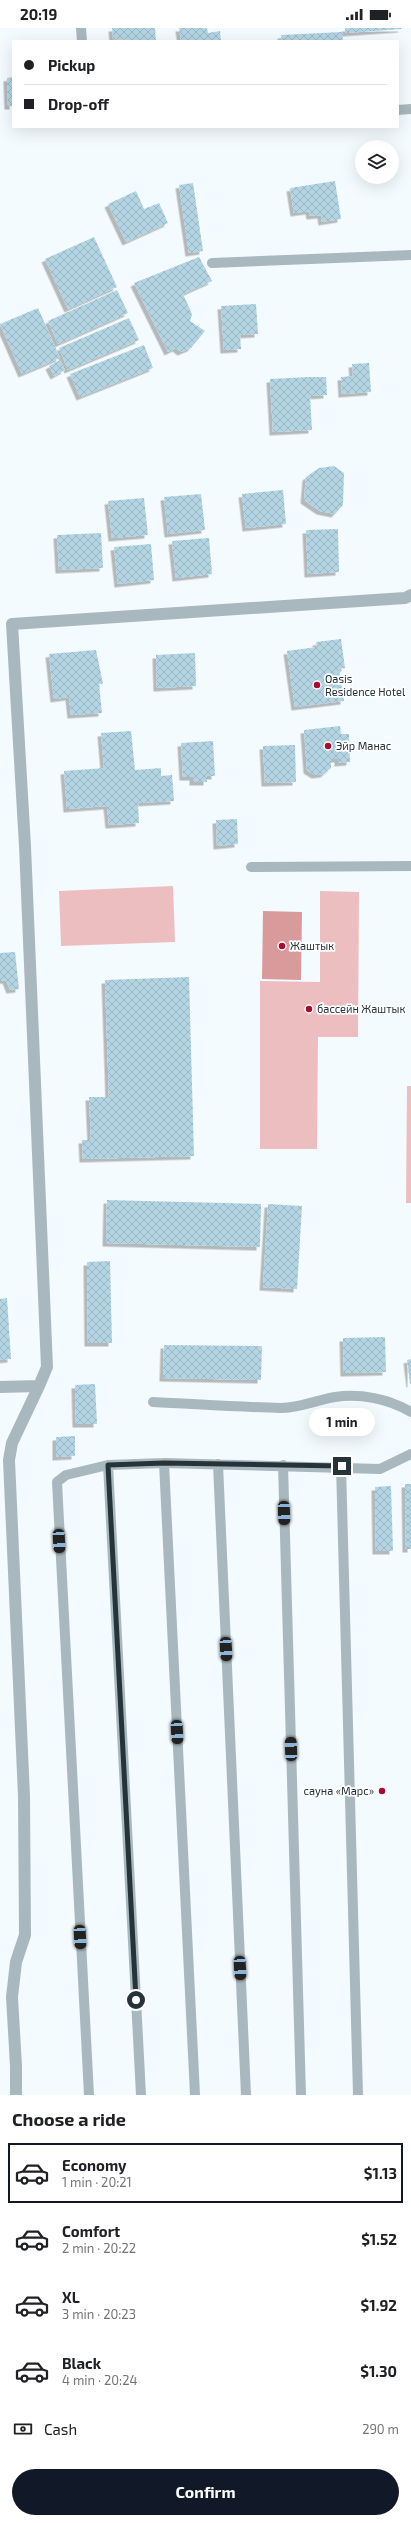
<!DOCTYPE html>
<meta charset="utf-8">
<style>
:root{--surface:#fff;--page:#f2f2f2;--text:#202124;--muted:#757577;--line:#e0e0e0;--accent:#111827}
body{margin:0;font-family:"Exo 2",sans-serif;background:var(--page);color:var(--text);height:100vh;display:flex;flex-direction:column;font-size:15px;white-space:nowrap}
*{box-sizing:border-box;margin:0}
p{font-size:13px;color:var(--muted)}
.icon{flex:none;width:22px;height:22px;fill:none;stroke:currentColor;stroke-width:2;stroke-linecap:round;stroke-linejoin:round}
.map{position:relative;height:2067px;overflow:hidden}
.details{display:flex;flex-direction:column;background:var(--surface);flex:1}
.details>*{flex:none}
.top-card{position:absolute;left:12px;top:12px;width:387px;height:88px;border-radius:0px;box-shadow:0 4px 16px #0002;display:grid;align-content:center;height:88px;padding:0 12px;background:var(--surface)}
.fabs{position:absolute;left:355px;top:112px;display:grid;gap:8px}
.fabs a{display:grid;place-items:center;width:44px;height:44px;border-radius:50%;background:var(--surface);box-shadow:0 4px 16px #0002;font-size:20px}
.end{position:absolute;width:18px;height:18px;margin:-9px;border:5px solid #263339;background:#fff;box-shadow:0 0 0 2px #fff}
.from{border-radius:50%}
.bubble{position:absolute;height:28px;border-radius:14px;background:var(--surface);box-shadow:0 4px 16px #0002;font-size:13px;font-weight:700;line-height:28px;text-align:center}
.car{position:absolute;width:12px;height:24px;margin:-12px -6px;border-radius:5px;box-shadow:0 0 3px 1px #0007;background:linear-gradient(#222 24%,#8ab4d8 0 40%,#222 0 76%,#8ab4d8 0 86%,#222 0)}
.top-card b{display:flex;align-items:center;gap:14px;height:38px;font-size:15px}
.top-card b+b{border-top:1px solid var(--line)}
.top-card i{width:10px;height:10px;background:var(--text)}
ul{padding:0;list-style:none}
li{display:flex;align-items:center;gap:12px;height:60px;margin:0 8px 6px;padding:0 4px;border:2px solid transparent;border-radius:0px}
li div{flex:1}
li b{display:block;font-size:15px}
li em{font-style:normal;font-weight:700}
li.active{border-color:var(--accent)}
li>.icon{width:36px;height:36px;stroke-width:1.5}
h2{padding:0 12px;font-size:18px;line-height:48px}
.pay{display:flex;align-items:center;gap:10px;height:44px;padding:0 12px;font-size:15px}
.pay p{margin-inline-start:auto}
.button{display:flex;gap:8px;margin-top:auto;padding:8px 12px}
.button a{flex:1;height:46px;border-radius:24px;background:var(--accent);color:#fff;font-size:16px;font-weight:700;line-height:46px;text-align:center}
.status{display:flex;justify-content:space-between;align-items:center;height:28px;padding:0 20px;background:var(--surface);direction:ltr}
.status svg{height:11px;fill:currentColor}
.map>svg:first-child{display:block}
</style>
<div class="status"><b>20:19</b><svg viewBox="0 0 49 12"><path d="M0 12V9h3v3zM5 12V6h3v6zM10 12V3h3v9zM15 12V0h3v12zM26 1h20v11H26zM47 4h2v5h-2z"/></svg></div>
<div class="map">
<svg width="411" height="2067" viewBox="0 0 411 2067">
<defs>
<pattern id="building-cross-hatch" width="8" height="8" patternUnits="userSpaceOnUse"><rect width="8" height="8" fill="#b3d5e3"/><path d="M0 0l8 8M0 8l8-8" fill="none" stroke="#9ab7c4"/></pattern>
<filter id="shadow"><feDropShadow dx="-3.5" dy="3.5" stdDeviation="0" flood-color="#0004"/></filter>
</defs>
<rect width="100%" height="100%" fill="#f4fbfe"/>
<path fill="#ecbebf" d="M173,858L175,914L61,918L59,863Z
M320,863L359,864L358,1009H318L317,1121H260V953L320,954Z
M407,1058H411V1175H406Z"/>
<path fill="#d99a9b" d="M263,883L302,884L301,952L262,951Z"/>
<path fill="url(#building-cross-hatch)" filter="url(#shadow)" d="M112,0H155L156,13L113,11Z
M179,0H207L208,5L220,3L221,13H181Z
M345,0H401L402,1L345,5Z
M342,4L343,13H282L281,7Z
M13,49V78H8L7,50Z
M335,153L341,191L322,194L321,187L310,188L309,183L294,185L290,160Z
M193,155L203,223L189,225L179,157Z
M136,163L144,181L159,175L168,195L126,214L108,176Z
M94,209L117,259L68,281L45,231Z
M199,229L212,253L183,266L192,286L190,293L205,303L191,320L181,324L176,320L168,324L134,255Z
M117,262L128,285L58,316L48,293Z
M256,276L258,306L240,307L241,321L224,322L221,278Z
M38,280L60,330L22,346L0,296Z
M129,290L139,312L68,342L59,320Z
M144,317L153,340L80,369L70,346Z
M60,332L65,342L54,348L49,338Z
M369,335L371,364L342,366L341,349L353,348L352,336Z
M309,349H326L327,367L310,368L312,402L273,404L270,351Z
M334,438L344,445L343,477L335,486L320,483L304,472L306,449L319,440Z
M283,462L286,496L246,500L242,466Z
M201,466L205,502L168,506L164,469Z
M144,470L148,507L112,510L108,473Z
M338,501L339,544L308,546L306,502Z
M101,505L103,540L59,542L57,507Z
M209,510L212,546L176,550L172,513Z
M151,516L154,552L118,556L114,519Z
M341,611L345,640L339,641L344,673L295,679L287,623L317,619L316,614Z
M96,622L103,656H99L102,685L71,687L69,669L54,671L49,626Z
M195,625L196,658L157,660L156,627Z
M340,698L341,706H349L350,734L338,735V731H331V740L324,746L315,747L307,742L304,702Z
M131,703L135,742L161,740V748L172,747L174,773L138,775L139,795L109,797L107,778L67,781L64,743L104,740L101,705Z
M213,713L215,748H207V754H193V749H183L181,715Z
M295,717L296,754L265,755L263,718Z
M237,791L238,816L217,818L216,792Z
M15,924L19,961L10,962L6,952L0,953V925Z
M189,949L194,1128L83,1131L82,1112H91L89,1069H109L105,952Z
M107,1172L261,1176L260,1219L106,1215Z
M268,1176L302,1178L297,1261L263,1259Z
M110,1233L112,1315H88L87,1234Z
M7,1270L11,1331L0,1332V1271Z
M385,1309L386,1344L344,1345L343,1310Z
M164,1317L262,1318L261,1352L163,1350Z
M411,1331V1356H410L407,1332Z
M95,1356L97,1396H76L75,1357Z
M75,1408V1428L56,1429V1409Z
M405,1456H411V1521H406Z
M391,1458L393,1523H376L375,1459Z"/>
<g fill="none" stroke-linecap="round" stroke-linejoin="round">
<path stroke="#a9b8be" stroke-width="10" d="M81,0L82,13
M398,82L411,81
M212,235L411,227
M251,839L411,838
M153,1374C196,1376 239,1379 281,1380C300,1380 316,1372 335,1369C360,1365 389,1371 411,1384
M164,1435L195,2067
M218,1436L246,2067
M108,1437L141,2067
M283,1437L301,2067
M341,1438L358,2067
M89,2067L57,1454L66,1447L108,1437L164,1435L380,1441L411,1426"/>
<path stroke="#a9b8be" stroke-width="12" d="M39,1358L47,1339L25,818L12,596L405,570L411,567
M0,1359L39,1358L12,1415L9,1432L24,1768L25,1907L16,1934L12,1969L16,2038V2067"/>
</g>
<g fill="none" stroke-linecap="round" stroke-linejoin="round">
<path stroke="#263339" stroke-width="5" d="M136,1972L108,1437L164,1435L342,1438"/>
</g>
<g fill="#a70d32" stroke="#fff" stroke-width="1.5">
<circle cx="317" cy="657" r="4"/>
<circle cx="328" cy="718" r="4"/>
<circle cx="282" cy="918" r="4"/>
<circle cx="309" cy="981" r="4"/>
<circle cx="382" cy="1763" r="4"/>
</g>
<g text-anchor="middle" stroke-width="3.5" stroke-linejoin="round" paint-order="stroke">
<g font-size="11" fill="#263339" stroke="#fff" text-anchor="start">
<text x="325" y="655">Oasis<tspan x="325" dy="13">Residence Hotel</tspan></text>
<text x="336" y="722">Эйр Манас</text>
<text x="290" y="922">Жаштык</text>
<text x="317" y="985">бассейн Жаштык</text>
<text x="374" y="1767" text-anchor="end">сауна «Марс»</text>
</g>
</g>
</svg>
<div class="fabs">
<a><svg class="icon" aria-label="layers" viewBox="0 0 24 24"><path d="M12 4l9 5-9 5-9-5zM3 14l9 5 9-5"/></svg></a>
</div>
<i class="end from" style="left:136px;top:1972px"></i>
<i class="end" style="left:342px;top:1438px"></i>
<div class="bubble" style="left:309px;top:1380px;width:66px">1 min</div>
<i class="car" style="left:284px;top:1485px;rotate:178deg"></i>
<i class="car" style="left:59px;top:1513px;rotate:177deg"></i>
<i class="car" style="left:226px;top:1621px;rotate:177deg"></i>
<i class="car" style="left:177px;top:1704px;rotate:177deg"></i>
<i class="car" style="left:291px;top:1721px;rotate:358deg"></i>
<i class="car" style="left:80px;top:1909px;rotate:177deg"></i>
<i class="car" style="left:240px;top:1940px;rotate:177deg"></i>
<div class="top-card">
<b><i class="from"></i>Pickup</b>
<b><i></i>Drop-off</b>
</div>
</div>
<section class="details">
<h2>Choose a ride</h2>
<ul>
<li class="active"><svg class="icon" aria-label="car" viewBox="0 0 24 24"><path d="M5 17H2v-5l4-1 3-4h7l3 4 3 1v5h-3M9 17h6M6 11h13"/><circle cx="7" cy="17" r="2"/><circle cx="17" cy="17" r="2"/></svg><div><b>Economy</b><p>1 min · 20:21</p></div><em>$1.13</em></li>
<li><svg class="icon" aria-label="car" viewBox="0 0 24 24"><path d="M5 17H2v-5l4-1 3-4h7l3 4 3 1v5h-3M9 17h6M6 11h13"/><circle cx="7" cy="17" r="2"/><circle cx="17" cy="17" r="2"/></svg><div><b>Comfort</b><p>2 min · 20:22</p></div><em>$1.52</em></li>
<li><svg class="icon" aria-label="car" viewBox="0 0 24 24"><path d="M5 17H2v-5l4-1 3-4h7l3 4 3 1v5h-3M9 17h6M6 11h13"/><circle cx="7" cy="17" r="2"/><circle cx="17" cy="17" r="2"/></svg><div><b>XL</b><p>3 min · 20:23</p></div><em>$1.92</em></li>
<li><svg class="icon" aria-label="car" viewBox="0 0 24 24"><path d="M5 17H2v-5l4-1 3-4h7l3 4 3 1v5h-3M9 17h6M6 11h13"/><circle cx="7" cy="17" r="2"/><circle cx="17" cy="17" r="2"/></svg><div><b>Black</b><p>4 min · 20:24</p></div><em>$1.30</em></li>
</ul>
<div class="pay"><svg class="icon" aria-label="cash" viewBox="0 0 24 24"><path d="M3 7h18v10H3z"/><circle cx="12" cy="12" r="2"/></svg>Cash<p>290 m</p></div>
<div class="button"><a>Confirm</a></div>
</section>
